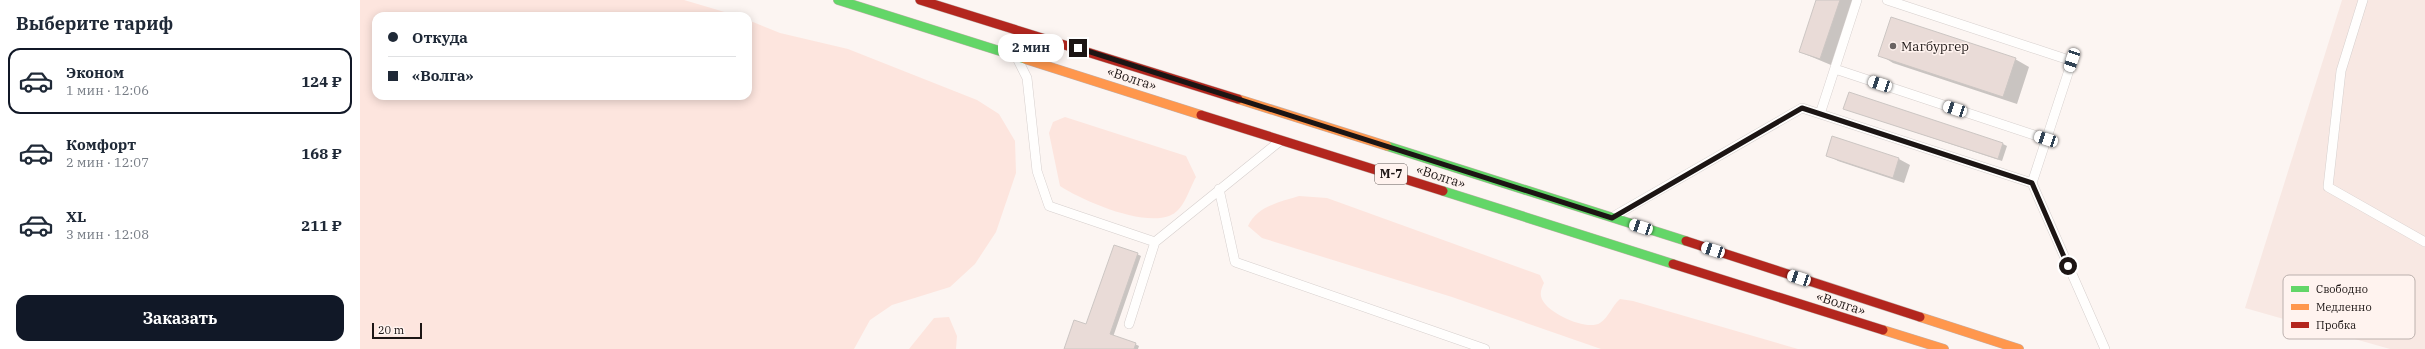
<!DOCTYPE html>
<html lang="ru">
<meta charset="utf-8">
<style>
:root{--surface:#fff;--page:#f6f6f7;--text:#1f2937;--muted:#747a83;--line:#e0e1e3;--accent:#111827}
body{margin:0;font-family:"IBM Plex Serif",serif;background:var(--page);color:var(--text);height:100vh;display:flex;flex-direction:column;font-size:15px;white-space:nowrap}
*{box-sizing:border-box;margin:0}
p{font-size:13px;color:var(--muted)}
.icon{flex:none;width:22px;height:22px;fill:none;stroke:currentColor;stroke-width:2;stroke-linecap:round;stroke-linejoin:round}
.map{position:relative;flex:1;overflow:hidden}
.details{display:flex;flex-direction:column;background:var(--surface);width:360px}
.details>*{flex:none}
.banner{position:absolute;left:12px;top:12px;width:380px;height:88px;border-radius:12px;box-shadow:0 2px 10px #0003;display:grid;align-content:center;height:88px;padding:0 16px;background:var(--surface)}
.scale{position:absolute;left:12px;bottom:10px;width:50px;box-sizing:border-box;padding-left:4px;border:2px solid #1c1514;border-top:0;font-size:11px;line-height:14px;white-space:nowrap;color:#1c1514;-webkit-text-stroke:3px #fff3ef;paint-order:stroke}
.end{position:absolute;width:18px;height:18px;margin:-9px;border:5px solid #1c1514;background:#fff;box-shadow:0 0 0 2px #fff}
.from{border-radius:50%}
.bubble{position:absolute;height:28px;border-radius:12px;background:var(--surface);box-shadow:0 2px 10px #0003;font-size:13px;font-weight:800;line-height:28px;text-align:center}
.car{position:absolute;width:12px;height:24px;margin:-12px -6px;border-radius:5px;box-shadow:0 0 3px 1px #0007;background:linear-gradient(#fff 24%,#345 0 40%,#fff 0 76%,#345 0 86%,#fff 0)}
.banner b{display:flex;align-items:center;gap:14px;height:38px;font-size:15px}
.banner b+b{border-top:1px solid var(--line)}
.banner i{width:10px;height:10px;background:var(--text)}
ul{padding:0;list-style:none}
li{display:flex;align-items:center;gap:12px;height:66px;margin:0 8px 6px;padding:0 8px;border:2px solid transparent;border-radius:12px}
li div{flex:1}
li b{display:block;font-size:15px}
li em{font-style:normal;font-weight:800}
li.selected{border-color:var(--accent)}
li>.icon{width:36px;height:36px;stroke-width:1.5}
h2{padding:0 16px;font-size:18px;line-height:48px}
.button{display:flex;gap:8px;margin-top:auto;padding:8px 16px}
.button a{flex:1;height:46px;border-radius:12px;background:var(--accent);color:#fff;font-size:16px;font-weight:800;line-height:46px;text-align:center}
main{display:flex;flex:1;min-height:0}
.map>svg:first-child{display:block}
</style>
<main>
<section class="details">
<h2>Выберите тариф</h2>
<ul>
<li class="selected"><svg class="icon" aria-label="car" viewBox="0 0 24 24"><path d="M5 17H2v-5l4-1 3-4h7l3 4 3 1v5h-3M9 17h6M6 11h13"/><circle cx="7" cy="17" r="2"/><circle cx="17" cy="17" r="2"/></svg><div><b>Эконом</b><p>1 мин · 12:06</p></div><em>124 ₽</em></li>
<li><svg class="icon" aria-label="car" viewBox="0 0 24 24"><path d="M5 17H2v-5l4-1 3-4h7l3 4 3 1v5h-3M9 17h6M6 11h13"/><circle cx="7" cy="17" r="2"/><circle cx="17" cy="17" r="2"/></svg><div><b>Комфорт</b><p>2 мин · 12:07</p></div><em>168 ₽</em></li>
<li><svg class="icon" aria-label="car" viewBox="0 0 24 24"><path d="M5 17H2v-5l4-1 3-4h7l3 4 3 1v5h-3M9 17h6M6 11h13"/><circle cx="7" cy="17" r="2"/><circle cx="17" cy="17" r="2"/></svg><div><b>XL</b><p>3 мин · 12:08</p></div><em>211 ₽</em></li>
</ul>
<div class="button"><a>Заказать</a></div>
</section>
<div class="map">
<svg width="2065" height="349" viewBox="0 0 2065 349">
<rect width="100%" height="100%" fill="#fcf5f2"/>
<path fill="#f8e8e3" d="M1982,0H2065V349H2030L1885,308Z"/>
<path fill="#fde5de" d="M0,0H324L378,16H16V96H388V20L420,33L488,49L617,100L639,114L655,141L656,173L636,232L615,264L590,287L532,305L510,320L494,349H0Z
M705,117L826,156L836,177C829,189 824,211 809,216C781,226 723,201 700,186L689,133L693,122Z
M939,196L967,198L1180,275L1184,283C1181,289 1179,295 1183,301C1190,314 1227,331 1240,323C1249,317 1252,306 1260,299L1273,301L1438,349H1241L1092,297L902,238L888,226C897,206 920,202 939,196Z
M589,317L597,336L596,349H549L574,318Z"/>
<path fill="#0003" d="M1457,0H1493L1471,65L1440,52Z
M1520,55L1655,59L1669,67L1657,104L1533,63Z
M1489,94L1643,144L1647,146L1642,161L1488,110Z
M1473,137L1539,159L1550,165L1544,183L1478,161L1467,155Z
M777,254L781,256L753,337L775,344L779,346L778,349H705L727,326Z"/>
<path fill="#e9dbd7" stroke="#ccc6c3" d="M1456,0H1480L1460,59L1439,52Z
M1531,17L1656,58L1643,97L1518,56Z
M1489,92L1643,143L1638,159L1483,109Z
M1472,136L1539,158L1533,178L1466,156Z
M754,245L778,253L750,334L776,343L774,349H704L714,320L726,324Z"/>
<g fill="none" stroke-linecap="round" stroke-linejoin="round">
<defs>
<path id="lane" d="M1527,0L1712,61L1672,183
M2003,0L1981,71L1968,187L2065,242
M658,60L667,78L677,171L689,206L795,242L920,141
M1475,69L1686,139
M1460,114L1497,0
M859,189L875,262L1125,349
M1256,215L1442,108L1672,183L1745,349
M769,324L795,242"/>
<path id="fast" d="M478,0L665,59
M1027,146L1326,241
M1083,191L1313,264"/>
<path id="slow" d="M665,59L841,115
M878,99L1027,146
M1560,317L1659,349
M1523,330L1584,349"/>
<path id="jam" d="M560,0L878,99
M841,115L1083,191
M1326,241L1560,317
M1313,264L1523,330"/>
</defs>
<use href="#lane" stroke="#d6cfcd" stroke-width="10"/>
<use href="#fast" stroke="#c2b2ad" stroke-width="10"/>
<use href="#slow" stroke="#c2b2ad" stroke-width="10"/>
<use href="#jam" stroke="#c2b2ad" stroke-width="10"/>
<use href="#lane" stroke="#fffefd" stroke-width="9"/>
<use href="#fast" stroke="#63d668" stroke-width="9"/>
<use href="#slow" stroke="#ff974d" stroke-width="9"/>
<use href="#jam" stroke="#b3261e" stroke-width="9"/>
</g>
<g fill="none" stroke-linecap="round" stroke-linejoin="round">
<path stroke="#1c1514" stroke-width="5" d="M718,48L1252,218L1442,108L1672,183L1708,266"/>
</g>
<circle fill="#6a6362" stroke="#fff3ef" stroke-width="1.5" cx="1533" cy="46" r="4"/>
<g text-anchor="middle" stroke-width="3" stroke-linejoin="round" paint-order="stroke">
<rect fill="#fff3ef" stroke="#605856" stroke-width="1" x="1015" y="164" width="32" height="20" rx="3"/>
<g font-size="12" font-weight="bold" fill="#1c1514">
<text x="1031" y="178">М-7</text>
</g>
<g font-size="13" fill="#1c1514" stroke="#fff3ef" text-anchor="start">
<text x="1541" y="51">Магбургер</text>
</g>
<g font-size="13" fill="#1c1514" stroke="#fff3ef">
<text transform="translate(772 78) rotate(18)" y="5">«Волга»</text>
<text transform="translate(1081 176) rotate(18)" y="5">«Волга»</text>
<text transform="translate(1481 303) rotate(18)" y="5">«Волга»</text>
</g>
</g>
<rect x="1923" y="275" width="132" height="64" rx="6" fill="#fff3ef" stroke="#bbb0ad" stroke-width="1"/>
<rect x="1931" y="286" width="18" height="6" fill="#63d668"/>
<rect x="1931" y="304" width="18" height="6" fill="#ff974d"/>
<rect x="1931" y="322" width="18" height="6" fill="#b3261e"/>
<g font-size="11" fill="#1c1514">
<text x="1956" y="293">Свободно</text>
<text x="1956" y="311">Медленно</text>
<text x="1956" y="329">Пробка</text>
</g>
</svg>
<div class="scale">20 m</div>
<i class="end from" style="left:1708px;top:266px"></i>
<i class="end" style="left:718px;top:48px"></i>
<div class="bubble" style="left:638px;top:34px;width:66px">2 мин</div>
<i class="car" style="left:1712px;top:60px;rotate:198deg"></i>
<i class="car" style="left:1520px;top:84px;rotate:288deg"></i>
<i class="car" style="left:1595px;top:109px;rotate:288deg"></i>
<i class="car" style="left:1686px;top:139px;rotate:288deg"></i>
<i class="car" style="left:1281px;top:227px;rotate:288deg"></i>
<i class="car" style="left:1353px;top:250px;rotate:288deg"></i>
<i class="car" style="left:1439px;top:278px;rotate:288deg"></i>
<div class="banner">
<b><i class="from"></i>Откуда</b>
<b><i></i>«Волга»</b>
</div>
</div>
</main>
